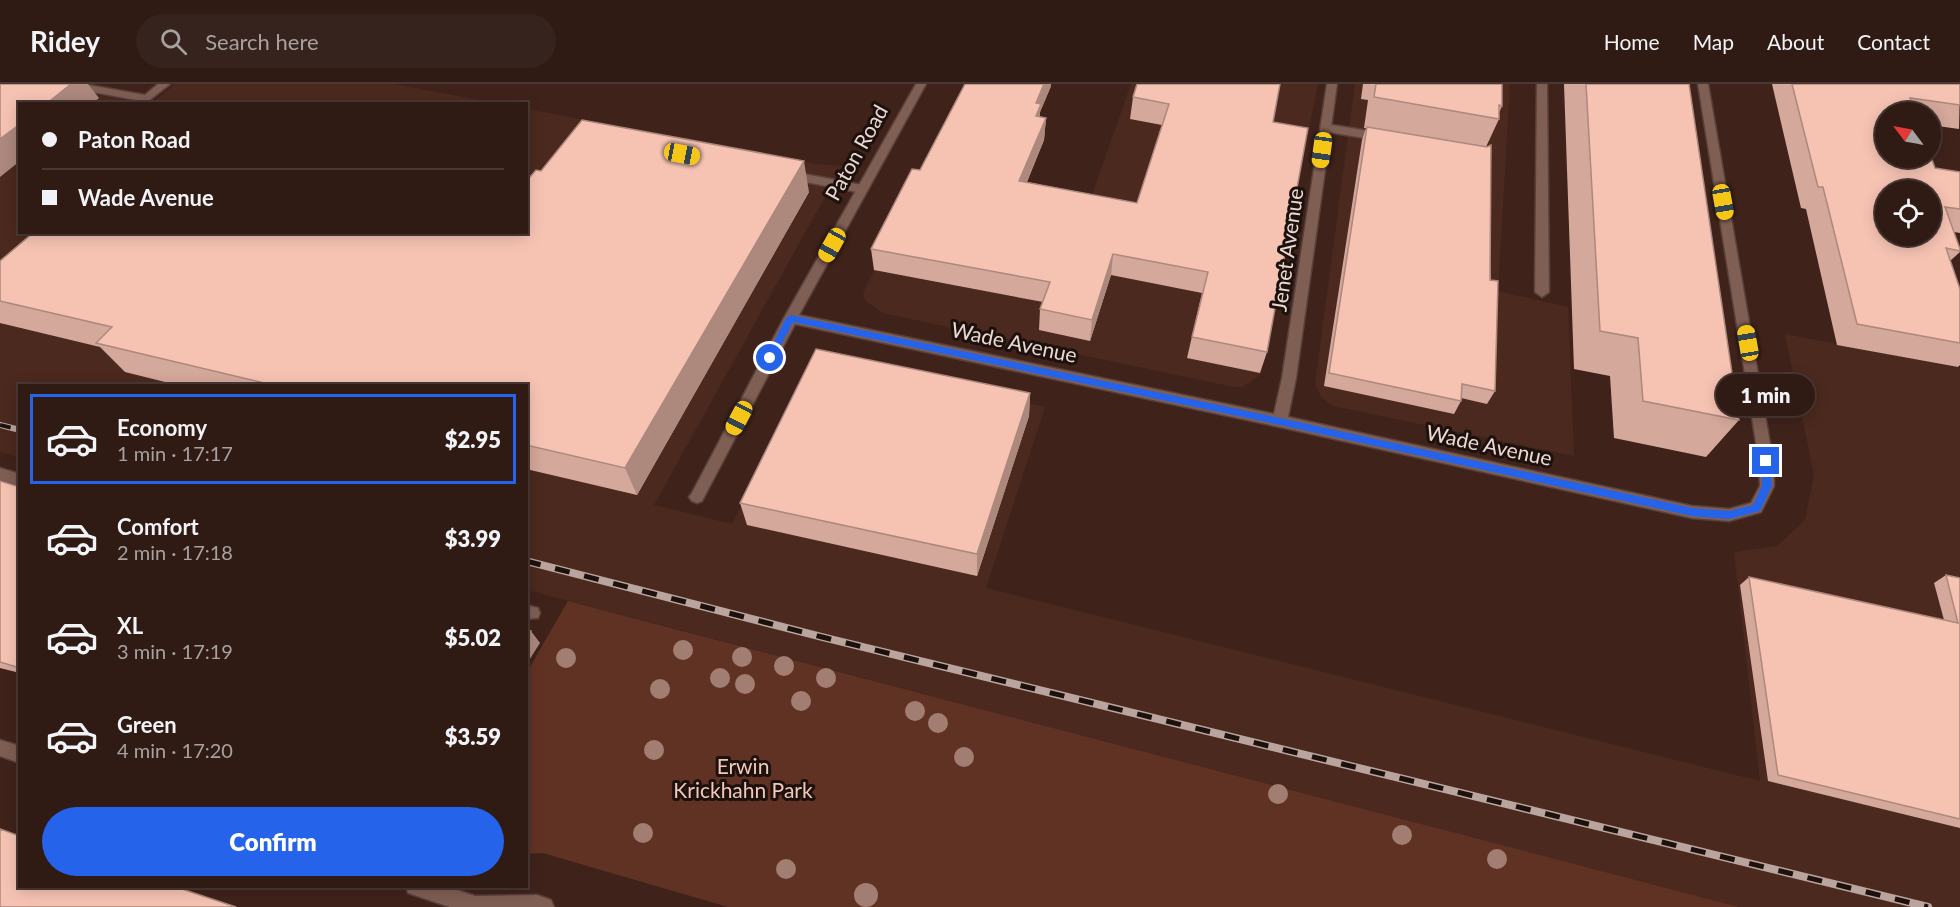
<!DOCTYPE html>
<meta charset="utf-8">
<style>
:root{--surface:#2f1a14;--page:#37231d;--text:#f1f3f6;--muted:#a7a1a0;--line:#4a3834;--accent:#2563eb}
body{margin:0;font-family:Lato,sans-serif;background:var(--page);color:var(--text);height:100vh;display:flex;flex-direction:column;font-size:22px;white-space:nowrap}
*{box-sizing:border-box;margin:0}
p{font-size:20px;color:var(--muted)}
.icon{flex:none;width:33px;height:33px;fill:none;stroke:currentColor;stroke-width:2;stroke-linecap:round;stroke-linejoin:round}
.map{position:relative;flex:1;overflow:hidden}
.side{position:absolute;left:18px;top:300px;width:510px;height:504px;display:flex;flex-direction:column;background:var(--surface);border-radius:0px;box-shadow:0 3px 15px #0003,0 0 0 2px var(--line)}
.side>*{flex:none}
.banner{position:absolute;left:18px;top:18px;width:510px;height:132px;border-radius:0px;box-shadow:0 3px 15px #0003,0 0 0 2px var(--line);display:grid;align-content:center;height:132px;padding:0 24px;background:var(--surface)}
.needle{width:39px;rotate:302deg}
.tools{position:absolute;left:1875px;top:18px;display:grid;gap:12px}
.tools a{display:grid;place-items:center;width:66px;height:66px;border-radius:50%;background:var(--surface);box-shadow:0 3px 15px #0003,0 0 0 2px var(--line);font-size:30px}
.end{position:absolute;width:27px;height:27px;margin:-14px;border:8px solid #2563eb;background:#fff;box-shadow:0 0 0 3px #fff}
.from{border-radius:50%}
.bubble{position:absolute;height:42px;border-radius:21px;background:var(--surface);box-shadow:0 3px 15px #0003,0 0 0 2px var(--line);font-size:20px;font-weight:800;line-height:42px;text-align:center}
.car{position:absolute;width:18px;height:36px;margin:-18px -9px;border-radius:8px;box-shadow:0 0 4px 2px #0007;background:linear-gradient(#f5c518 24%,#345 0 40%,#f5c518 0 76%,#345 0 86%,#f5c518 0)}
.banner b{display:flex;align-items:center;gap:21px;height:57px;font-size:22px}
.banner b+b{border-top:2px solid var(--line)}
.banner i{width:15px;height:15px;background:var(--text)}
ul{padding:10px 0 0;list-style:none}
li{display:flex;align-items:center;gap:18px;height:90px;margin:0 12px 9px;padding:0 12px;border:3px solid transparent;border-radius:0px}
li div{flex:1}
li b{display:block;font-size:22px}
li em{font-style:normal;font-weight:800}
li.active{border-color:var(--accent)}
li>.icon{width:54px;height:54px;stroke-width:1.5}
.action{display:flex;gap:12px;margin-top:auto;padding:12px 24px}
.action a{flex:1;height:69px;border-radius:36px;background:var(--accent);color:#fff;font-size:24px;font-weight:800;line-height:69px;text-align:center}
header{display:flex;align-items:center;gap:36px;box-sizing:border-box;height:84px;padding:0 30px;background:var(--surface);border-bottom:2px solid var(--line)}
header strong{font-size:28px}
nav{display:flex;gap:33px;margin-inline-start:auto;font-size:21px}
.search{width:420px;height:54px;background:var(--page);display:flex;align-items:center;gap:15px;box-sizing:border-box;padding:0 21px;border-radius:33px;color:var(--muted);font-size:22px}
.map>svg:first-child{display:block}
</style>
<header>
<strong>Ridey</strong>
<div class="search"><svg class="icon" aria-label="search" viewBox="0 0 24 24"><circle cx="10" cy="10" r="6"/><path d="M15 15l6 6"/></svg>Search here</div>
<nav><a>Home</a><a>Map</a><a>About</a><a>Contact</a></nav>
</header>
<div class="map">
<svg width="1960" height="823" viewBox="0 0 1960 823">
<rect width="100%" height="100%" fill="#3f231b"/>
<path fill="#4b291e" d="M0,0H35L141,19L20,20V148H526L527,25L816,80L842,82L654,421L732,440L809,289L847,278L1045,323L986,504L1760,697L1734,468L1777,462L1805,436L1814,391L1785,250L1960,284V823H1739L527,506L526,302H20L19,373L0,368Z
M175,0H393L496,19H152Z
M1131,0H1318L1260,291L1243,303H1234L882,229L865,216L863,209L919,95L1086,128Z
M1355,0H1510L1498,207L1568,223L1574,372L1333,322L1321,313L1315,300Z"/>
<path fill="#603224" d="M568,517L644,537L1739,823H728L543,769L527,770V588Z"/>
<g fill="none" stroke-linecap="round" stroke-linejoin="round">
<defs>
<path id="service" d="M60,0H83L145,11L158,0H170L147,18L65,3Z
M1537,0H1547L1549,208L1542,213L1535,208Z
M1326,40L1382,49L1388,53L1382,57L1322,47V41Z
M789,87L862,101L868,105L862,109L785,94L783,91Z
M0,384L20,390V402L0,396Z
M526,521L538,524L540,529L538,534L526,535Z"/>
<path id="minor" d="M916,0H926L799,231L1274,330L1282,294L1327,0H1337L1296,294L1288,333L1692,422L1729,425L1751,419L1760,402L1759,377L1698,0H1708L1773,377L1774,402L1761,428L1729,437L1692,434L1280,343L795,240L702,417L697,419L692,417L689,413L692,409L784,234Z
M0,656L20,662V679L0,672Z
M406,802H445L475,812L537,811L551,816L554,823H450L408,809Z"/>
</defs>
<use href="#service" stroke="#58413a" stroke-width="3"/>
<use href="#minor" stroke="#58413a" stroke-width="3"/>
<use href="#service" fill="#7f5e54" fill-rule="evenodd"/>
<use href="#minor" fill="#7f5e54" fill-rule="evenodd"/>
<defs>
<path id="rail-far1" d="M0,341L20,346"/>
<path id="rail" d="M526,477L822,553L1928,823"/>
</defs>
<use href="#rail-far1" stroke="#baa59e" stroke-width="6"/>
<use href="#rail" stroke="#baa59e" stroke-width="8"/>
<use href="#rail-far1" stroke="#1d110d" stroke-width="4" stroke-dasharray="11" stroke-linecap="butt"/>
<use href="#rail" stroke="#1d110d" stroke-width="5" stroke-dasharray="15" stroke-linecap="butt"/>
</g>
<g fill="#a27d72">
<circle cx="683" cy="566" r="10"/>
<circle cx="742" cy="573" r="10"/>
<circle cx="566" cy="574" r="10"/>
<circle cx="784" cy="582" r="10"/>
<circle cx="720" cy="594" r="10"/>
<circle cx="826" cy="594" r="10"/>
<circle cx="745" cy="600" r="10"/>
<circle cx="660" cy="605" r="10"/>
<circle cx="801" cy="617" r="10"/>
<circle cx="915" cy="627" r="10"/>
<circle cx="938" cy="639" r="10"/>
<circle cx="654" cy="666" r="10"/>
<circle cx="964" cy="673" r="10"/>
<circle cx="1278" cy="710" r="10"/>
<circle cx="643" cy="749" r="10"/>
<circle cx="1402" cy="751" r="10"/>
<circle cx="1497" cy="775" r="10"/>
<circle cx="786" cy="785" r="10"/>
<circle cx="866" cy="811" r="12"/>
</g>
<path fill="#d4a89a" d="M1363,0H1502V22L1499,29V35L1486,63L1495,307L1487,320L1461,314V317L1454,330L1324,302L1362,56L1366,44H1364L1368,16L1361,15Z
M1564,0H1689L1739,336L1706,373L1614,354L1610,292L1574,285Z
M1772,0H1960L1959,45L1930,41V28H1886L1935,84L1960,88V149L1954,148L1960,168L1950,177L1960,205V281L1958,283L1837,261L1806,125L1801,124Z
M1051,2L1040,28V33L1046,34L1044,56L1027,98L1137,119L1162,41L1130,35L1133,13L1273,38L1267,268L1260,289L1187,274L1202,209L1111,191L1090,257L1039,246L1040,225L1043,218L874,186L871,165L920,86Z
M541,87L809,108L637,411L526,385V302H181L125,288L100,263L0,239V177L526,148L530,93Z
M1030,309L1029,332L977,492L747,441L740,419Z
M0,397L20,403V589L0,584Z
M1946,491L1960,494V744L1768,697L1740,501L1749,493L1944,536L1934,499Z"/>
<path fill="#ac887d" d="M71,0H88L99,14L92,20H46Z
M1044,0H1051V2L1040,28V42L1035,54L1036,19Z
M1046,34L1044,56L1018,118L1019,97Z
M20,40V77L0,93V55Z
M804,77L809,108L637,411L625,384Z
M1113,170L1111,191L1090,257L1092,236Z
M1030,309L1029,332L977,492V470Z
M531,547L540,559L526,581V555Z"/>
<path fill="#f6c3b3" stroke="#ac887d" stroke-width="1.5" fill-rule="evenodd" d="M0,0H71L46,20H20V40L0,55Z
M965,0H1044L1036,19L1041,20L1036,32L1046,34L1019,97L1137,119L1169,20L1133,13L1137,0H1280L1273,38L1308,44L1267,268L1192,253L1208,188L1113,170L1092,236L1040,225L1050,198L871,165L912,85L920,86Z
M1376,0H1502V22L1499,21V35L1374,13Z
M1586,0H1689L1739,336L1643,317L1638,254L1600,247Z
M1792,0H1960V21L1910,14L1915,28H1886V74H1930V70L1935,84L1960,88V125L1945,123L1960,165V167L1946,164L1960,205V259L1857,240L1823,103H1818ZM1886,106H1930V152H1886Z
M582,36L804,77L625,384L526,361V302H277L96,259L112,243L0,217V177L34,148H526V93H530L536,86L541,87Z
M1367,43L1487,63L1491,61L1490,196L1498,197L1495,307L1462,300L1461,317L1329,289Z
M816,265L1030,309L977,470L740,419Z
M0,397L20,403V584L0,578Z
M1946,491L1960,494V735L1778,691L1749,493L1958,539Z
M526,546L531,547L526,555Z
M0,745L20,752V802H173L236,823H0Z"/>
<path fill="#2563eb" d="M791,231L1280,334L1692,424L1729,427L1753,421L1762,402L1761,377L1766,374L1770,377L1772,402L1760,427L1729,435L1692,432L1280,341L793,238L773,277H767L766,274L786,234Z"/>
<g text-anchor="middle" stroke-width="6" stroke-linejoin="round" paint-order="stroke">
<g font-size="21" fill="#ebd8d2" stroke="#1d110d">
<text transform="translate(857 69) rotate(-61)" y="7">Paton Road</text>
<text transform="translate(1288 166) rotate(-82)" y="7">Jenet Avenue</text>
<text transform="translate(1014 259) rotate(12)" y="7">Wade Avenue</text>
<text transform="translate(1489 362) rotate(12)" y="7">Wade Avenue</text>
</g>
<g font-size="21" fill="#f3c7b9" stroke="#1d110d">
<text x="743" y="690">Erwin<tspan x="743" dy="24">Krickhahn Park</tspan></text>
</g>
</g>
</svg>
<div class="tools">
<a><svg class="needle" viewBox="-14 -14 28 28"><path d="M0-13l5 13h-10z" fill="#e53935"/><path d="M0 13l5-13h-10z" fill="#a7a1a0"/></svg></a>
<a><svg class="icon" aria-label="locate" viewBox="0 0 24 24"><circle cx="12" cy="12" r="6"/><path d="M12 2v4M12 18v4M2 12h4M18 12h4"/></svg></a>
</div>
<i class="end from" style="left:770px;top:274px"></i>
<i class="end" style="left:1766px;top:377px"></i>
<div class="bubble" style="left:1716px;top:290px;width:99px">1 min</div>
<i class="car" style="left:1322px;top:66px;rotate:188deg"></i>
<i class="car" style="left:682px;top:70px;rotate:101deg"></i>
<i class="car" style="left:1723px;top:118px;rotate:170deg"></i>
<i class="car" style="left:832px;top:161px;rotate:209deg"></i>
<i class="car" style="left:1748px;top:259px;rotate:350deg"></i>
<i class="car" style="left:739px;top:334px;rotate:208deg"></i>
<div class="banner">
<b><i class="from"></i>Paton Road</b>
<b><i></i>Wade Avenue</b>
</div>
<section class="side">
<ul>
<li class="active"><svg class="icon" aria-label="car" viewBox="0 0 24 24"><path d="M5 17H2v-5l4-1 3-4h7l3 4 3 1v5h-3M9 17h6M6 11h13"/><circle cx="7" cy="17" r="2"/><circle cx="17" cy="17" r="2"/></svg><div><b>Economy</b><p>1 min · 17:17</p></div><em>$2.95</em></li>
<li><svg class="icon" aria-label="car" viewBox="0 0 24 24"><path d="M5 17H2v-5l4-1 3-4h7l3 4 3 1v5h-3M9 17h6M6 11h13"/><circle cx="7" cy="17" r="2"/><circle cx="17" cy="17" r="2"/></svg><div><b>Comfort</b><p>2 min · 17:18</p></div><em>$3.99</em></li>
<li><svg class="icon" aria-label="car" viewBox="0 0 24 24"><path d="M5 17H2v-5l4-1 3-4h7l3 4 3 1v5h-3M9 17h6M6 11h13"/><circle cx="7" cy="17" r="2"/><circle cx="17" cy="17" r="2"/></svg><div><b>XL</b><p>3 min · 17:19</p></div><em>$5.02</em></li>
<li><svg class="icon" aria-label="car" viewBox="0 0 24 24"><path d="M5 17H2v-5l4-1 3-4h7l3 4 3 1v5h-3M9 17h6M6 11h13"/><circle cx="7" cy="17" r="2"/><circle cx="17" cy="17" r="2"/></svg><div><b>Green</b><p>4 min · 17:20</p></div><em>$3.59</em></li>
</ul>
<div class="action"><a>Confirm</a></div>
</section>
</div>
